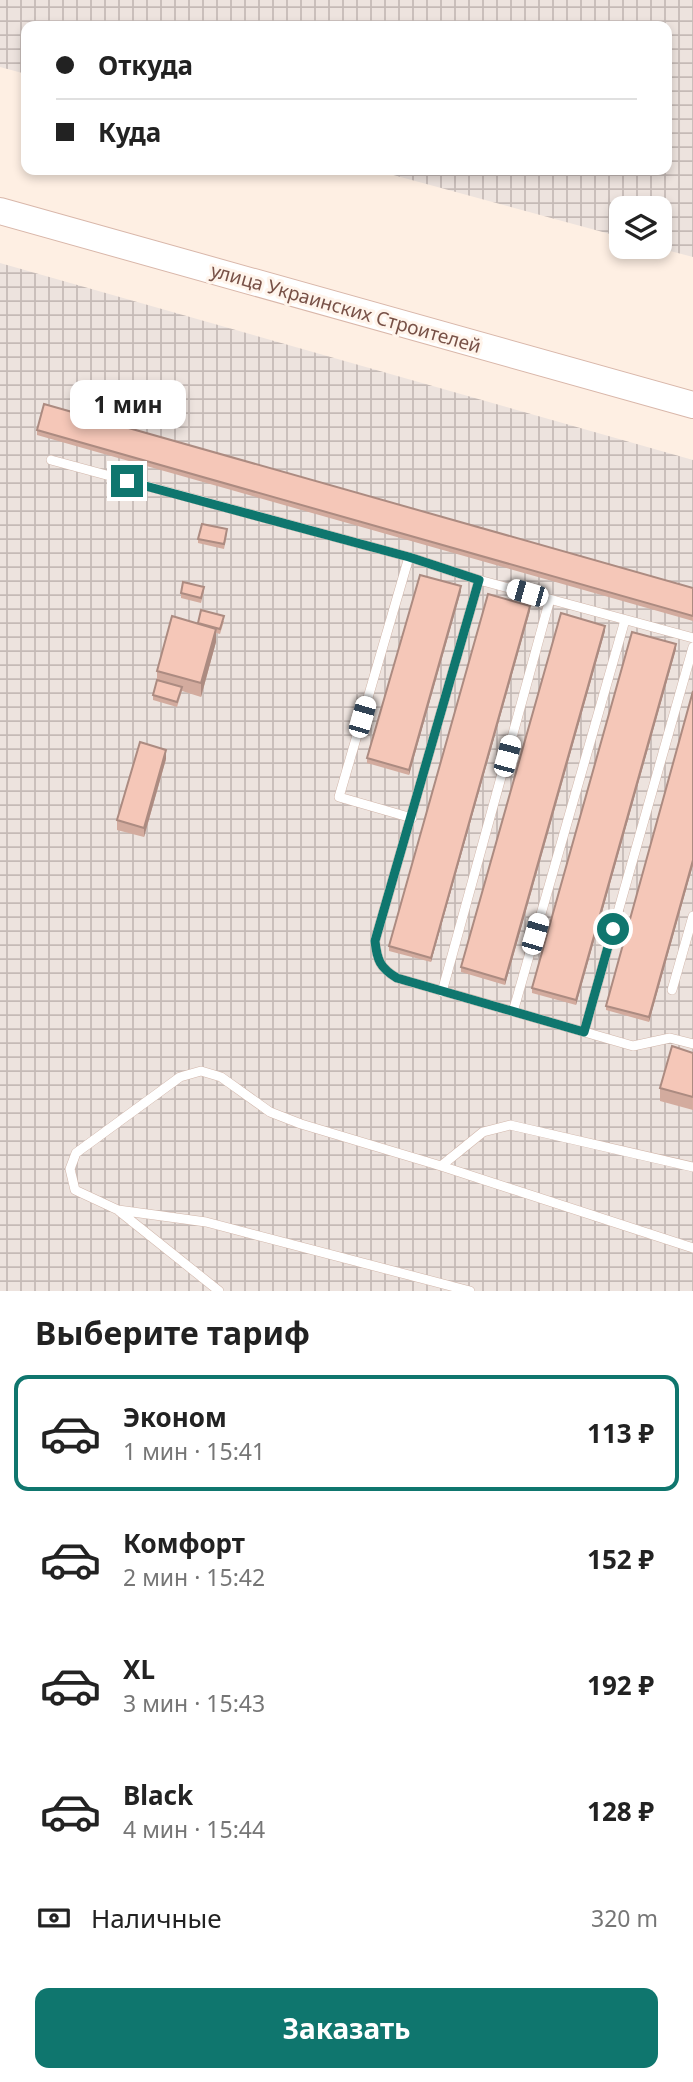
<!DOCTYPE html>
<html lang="ru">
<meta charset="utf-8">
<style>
:root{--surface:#fff;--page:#f6f6f6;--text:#222;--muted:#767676;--line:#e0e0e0;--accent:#0f766e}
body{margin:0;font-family:"Noto Sans",sans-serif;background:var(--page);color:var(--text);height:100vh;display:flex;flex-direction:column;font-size:26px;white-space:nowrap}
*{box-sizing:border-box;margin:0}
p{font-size:23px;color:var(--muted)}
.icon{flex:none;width:38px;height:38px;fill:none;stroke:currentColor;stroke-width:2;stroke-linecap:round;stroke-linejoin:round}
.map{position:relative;height:1291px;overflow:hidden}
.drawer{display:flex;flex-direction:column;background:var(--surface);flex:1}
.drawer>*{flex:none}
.banner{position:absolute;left:21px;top:21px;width:651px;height:154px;border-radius:14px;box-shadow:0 4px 10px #0003;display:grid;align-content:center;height:154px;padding:0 35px;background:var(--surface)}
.buttons{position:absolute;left:609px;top:196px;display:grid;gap:14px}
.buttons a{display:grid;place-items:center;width:63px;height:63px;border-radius:14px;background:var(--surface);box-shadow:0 4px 10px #0003;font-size:35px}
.end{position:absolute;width:32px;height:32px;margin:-16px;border:9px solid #0f766e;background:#fff;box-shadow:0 0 0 4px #fff}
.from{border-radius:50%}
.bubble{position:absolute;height:49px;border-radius:14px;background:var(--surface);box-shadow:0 4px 10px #0003;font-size:23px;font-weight:700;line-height:49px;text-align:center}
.car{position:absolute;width:21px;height:42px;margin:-21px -10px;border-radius:9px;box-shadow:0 0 5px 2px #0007;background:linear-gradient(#fff 24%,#345 0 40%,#fff 0 76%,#345 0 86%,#fff 0)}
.banner b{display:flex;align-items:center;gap:24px;height:66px;font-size:26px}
.banner b+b{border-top:2px solid var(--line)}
.banner i{width:18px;height:18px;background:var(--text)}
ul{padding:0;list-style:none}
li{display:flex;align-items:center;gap:21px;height:116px;margin:0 14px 10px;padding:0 21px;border:4px solid transparent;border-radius:14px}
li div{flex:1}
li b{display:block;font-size:26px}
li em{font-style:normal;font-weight:700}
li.active{border-color:var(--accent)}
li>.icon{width:63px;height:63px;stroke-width:1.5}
h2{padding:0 35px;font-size:32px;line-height:84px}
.pay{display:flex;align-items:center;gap:18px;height:77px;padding:0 35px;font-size:26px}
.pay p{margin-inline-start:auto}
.primary-button{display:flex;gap:14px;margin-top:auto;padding:14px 35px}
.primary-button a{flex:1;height:80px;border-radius:14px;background:var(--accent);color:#fff;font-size:28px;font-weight:700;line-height:80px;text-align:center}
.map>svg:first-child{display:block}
</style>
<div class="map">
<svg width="693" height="1291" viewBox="0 0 693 1291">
<defs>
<pattern id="industrial-grid" width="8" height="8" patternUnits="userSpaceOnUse" patternTransform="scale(1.75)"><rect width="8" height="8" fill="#ede3de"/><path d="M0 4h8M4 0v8" fill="none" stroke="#c5bab6"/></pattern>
</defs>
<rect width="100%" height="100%" fill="#feefe3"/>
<path fill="url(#industrial-grid)" d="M0,0H693V257L655,247H660V208H621V237L375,170H667V26H26V74L0,67Z
M0,263L693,460V1291H0Z"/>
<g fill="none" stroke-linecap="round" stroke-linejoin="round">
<defs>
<path id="lane" d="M51,460L409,557L479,580L693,638
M409,557L339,797L412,818
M479,580L375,941C377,960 380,968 397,978L633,1046L670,1038L693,1044
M672,990L693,916
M442,992L550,599
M513,1012L625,620
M584,1032L693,647
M441,1166L483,1132L510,1125L693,1167
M119,1211L219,1291
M470,1291L206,1222L118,1210L75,1190L70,1169L76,1153L180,1077L201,1071L221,1077L270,1112L301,1124L441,1166L693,1248"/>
<path id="secondary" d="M0,211L693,405"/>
</defs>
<use href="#lane" stroke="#d2b7ab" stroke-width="10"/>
<use href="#secondary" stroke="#d9b7aa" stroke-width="28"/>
<use href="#lane" stroke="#fff" stroke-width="9"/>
<use href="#secondary" stroke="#fff" stroke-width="26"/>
</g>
<path fill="#d3ab9e" d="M37,430L693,588V621L37,435Z
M227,534L224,549L198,543V539Z
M204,591L201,603L181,598V593Z
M461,591L409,775L367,763V758Z
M530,611L431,962L389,951V946Z
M224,621L220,634L216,633V642L201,697L182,691L177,707L153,700V695L157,680V671L198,623Z
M605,631L505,985L461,972V967Z
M676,649L576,1005L532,993V988Z
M693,691V865L649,1022L606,1010V1006Z
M166,759L144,837L117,830V820Z
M693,1053V1110L660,1101V1088Z"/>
<path fill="#ac8b81" d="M461,586V591L409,775V770Z
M530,606V611L431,962V958Z
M605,626V631L505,985V980Z
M216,629V642L201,697V683Z
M676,644V649L576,1005V1000Z
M166,750V759L144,837V828Z
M693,860V865L649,1022V1017Z"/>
<path fill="#f5c7b8" stroke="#ac8b81" stroke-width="2" d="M44,404L693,588V616L37,430Z
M202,524L227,529L224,544L198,539Z
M420,575L461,586L409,770L367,758Z
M183,582L204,587L201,598L181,593Z
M488,594L530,606L431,958L389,946Z
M201,610L224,616L220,629L198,623Z
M561,613L605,626L505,980L461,967Z
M172,616L216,629L201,683L157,671Z
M632,632L676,644L576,1000L532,988Z
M157,680L182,687L177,702L153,695Z
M693,691V860L649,1017L606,1006Z
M140,742L166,750L144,828L117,820Z
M672,1046L693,1053V1097L660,1088Z"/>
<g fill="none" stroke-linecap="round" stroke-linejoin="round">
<path stroke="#0f766e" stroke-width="9" d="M127,481L409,557L479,580L375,941C377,960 380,968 397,978L584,1032L613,929"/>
</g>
<g text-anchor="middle" stroke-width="6" stroke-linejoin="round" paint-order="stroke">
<g font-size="19" fill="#785147" stroke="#fff4eb">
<text transform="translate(346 308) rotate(16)" y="7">улица Украинских Строителей</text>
</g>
</g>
</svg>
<div class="buttons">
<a><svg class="icon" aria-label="layers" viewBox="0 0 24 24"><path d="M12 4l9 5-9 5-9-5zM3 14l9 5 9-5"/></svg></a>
</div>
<i class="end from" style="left:613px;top:929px"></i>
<i class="end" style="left:127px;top:481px"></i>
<div class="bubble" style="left:70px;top:380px;width:116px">1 мин</div>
<i class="car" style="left:527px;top:593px;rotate:286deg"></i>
<i class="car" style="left:362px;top:717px;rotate:16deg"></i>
<i class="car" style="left:507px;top:756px;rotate:15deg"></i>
<i class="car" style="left:535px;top:934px;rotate:16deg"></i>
<div class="banner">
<b><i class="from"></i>Откуда</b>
<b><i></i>Куда</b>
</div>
</div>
<section class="drawer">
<h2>Выберите тариф</h2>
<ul>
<li class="active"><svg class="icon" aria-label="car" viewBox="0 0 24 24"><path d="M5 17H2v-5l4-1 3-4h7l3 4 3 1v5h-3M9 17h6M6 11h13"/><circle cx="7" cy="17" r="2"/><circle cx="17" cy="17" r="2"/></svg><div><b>Эконом</b><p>1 мин · 15:41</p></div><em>113 ₽</em></li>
<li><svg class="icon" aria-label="car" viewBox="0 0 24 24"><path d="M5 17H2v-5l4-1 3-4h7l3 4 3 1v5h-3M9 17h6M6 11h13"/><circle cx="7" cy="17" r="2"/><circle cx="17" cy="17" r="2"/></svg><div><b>Комфорт</b><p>2 мин · 15:42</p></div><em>152 ₽</em></li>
<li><svg class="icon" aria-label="car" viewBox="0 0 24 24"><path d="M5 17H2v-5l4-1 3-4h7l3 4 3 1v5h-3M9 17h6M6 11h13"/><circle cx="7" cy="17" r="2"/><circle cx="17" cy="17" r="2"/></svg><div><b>XL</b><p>3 мин · 15:43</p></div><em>192 ₽</em></li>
<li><svg class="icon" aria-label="car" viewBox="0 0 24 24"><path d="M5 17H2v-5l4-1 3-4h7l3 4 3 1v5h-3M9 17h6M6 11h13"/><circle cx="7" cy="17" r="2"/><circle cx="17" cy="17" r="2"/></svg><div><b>Black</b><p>4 мин · 15:44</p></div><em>128 ₽</em></li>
</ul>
<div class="pay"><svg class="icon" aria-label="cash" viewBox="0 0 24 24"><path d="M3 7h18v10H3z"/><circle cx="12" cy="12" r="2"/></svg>Наличные<p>320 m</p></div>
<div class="primary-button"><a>Заказать</a></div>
</section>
